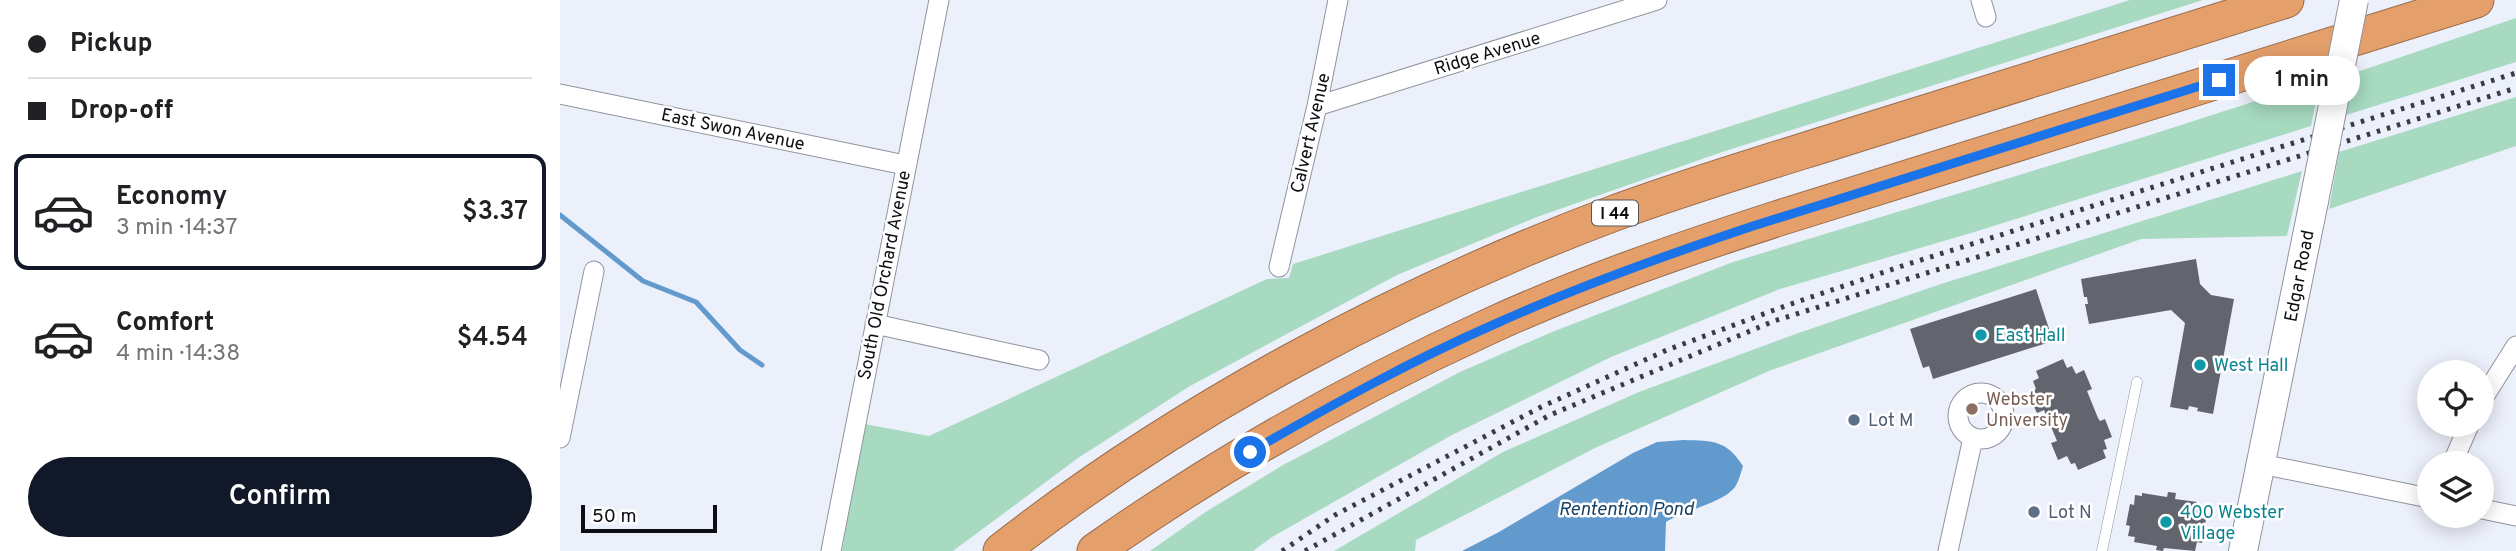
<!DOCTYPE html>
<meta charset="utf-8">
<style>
:root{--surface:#fff;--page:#f2f2f2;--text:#202124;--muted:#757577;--line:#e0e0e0;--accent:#111827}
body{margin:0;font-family:Overpass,sans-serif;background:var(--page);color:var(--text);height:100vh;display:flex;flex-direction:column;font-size:26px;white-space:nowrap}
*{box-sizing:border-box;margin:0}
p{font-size:23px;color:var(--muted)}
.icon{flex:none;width:38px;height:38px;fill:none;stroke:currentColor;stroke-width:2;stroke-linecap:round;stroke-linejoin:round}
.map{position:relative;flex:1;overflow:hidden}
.drawer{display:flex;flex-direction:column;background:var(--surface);width:560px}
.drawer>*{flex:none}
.hud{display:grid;align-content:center;height:154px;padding:0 28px;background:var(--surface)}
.buttons{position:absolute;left:1857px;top:360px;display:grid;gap:14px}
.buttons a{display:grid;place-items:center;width:77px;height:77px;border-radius:50%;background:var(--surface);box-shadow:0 4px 18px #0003;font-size:35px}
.scale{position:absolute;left:21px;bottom:18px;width:136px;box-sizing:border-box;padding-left:7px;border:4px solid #0d0e11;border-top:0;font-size:19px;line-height:24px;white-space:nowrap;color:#0d0e11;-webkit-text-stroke:5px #fff;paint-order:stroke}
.end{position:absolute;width:32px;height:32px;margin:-16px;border:9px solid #1a73e8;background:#fff;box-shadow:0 0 0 4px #fff}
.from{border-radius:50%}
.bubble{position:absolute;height:49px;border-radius:24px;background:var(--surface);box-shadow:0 4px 18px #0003;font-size:23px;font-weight:600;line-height:49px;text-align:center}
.hud b{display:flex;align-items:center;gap:24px;height:66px;font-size:26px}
.hud b+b{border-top:2px solid var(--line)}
.hud i{width:18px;height:18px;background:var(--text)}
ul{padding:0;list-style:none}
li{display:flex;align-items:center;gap:21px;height:116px;margin:0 14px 10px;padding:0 14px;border:4px solid transparent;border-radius:14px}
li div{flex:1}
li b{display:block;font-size:26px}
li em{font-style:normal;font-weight:600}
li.selected{border-color:var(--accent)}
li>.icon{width:63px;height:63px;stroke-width:1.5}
.primary-button{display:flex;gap:14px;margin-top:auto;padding:14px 28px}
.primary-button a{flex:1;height:80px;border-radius:42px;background:var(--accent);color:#fff;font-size:28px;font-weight:600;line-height:80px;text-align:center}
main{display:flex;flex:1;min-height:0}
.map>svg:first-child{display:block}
</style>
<main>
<section class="drawer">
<div class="hud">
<b><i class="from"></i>Pickup</b>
<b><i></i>Drop-off</b>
</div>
<ul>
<li class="selected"><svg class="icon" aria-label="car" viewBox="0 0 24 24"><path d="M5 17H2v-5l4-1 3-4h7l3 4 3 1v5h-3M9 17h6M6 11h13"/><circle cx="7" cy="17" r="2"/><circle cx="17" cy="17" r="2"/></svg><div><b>Economy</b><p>3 min · 14:37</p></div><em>$3.37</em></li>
<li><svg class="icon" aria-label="car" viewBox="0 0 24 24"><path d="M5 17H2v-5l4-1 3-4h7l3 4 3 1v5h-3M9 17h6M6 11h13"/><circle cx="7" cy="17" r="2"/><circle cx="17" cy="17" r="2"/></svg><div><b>Comfort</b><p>4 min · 14:38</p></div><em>$4.54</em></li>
</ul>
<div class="primary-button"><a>Confirm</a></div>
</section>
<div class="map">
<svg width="1956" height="551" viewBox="0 0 1956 551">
<rect width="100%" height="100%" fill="#ecf0fb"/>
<path fill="#a7dac1" d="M1570,0H1643L1162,152L977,217L837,275L630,386L518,458L393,551H282L304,424L369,436L707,279L729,278L733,264Z
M1956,18V62L1786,115L1794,73Z
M1748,84L1759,87L1751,126L1411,233L1220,289L1051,357L890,436L712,537L693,551H590L644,513L723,465L900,372L992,332L1173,262L1587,136Z
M1956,97V146L1769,209L1779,152Z
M1742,171L1727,236L1581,239L1209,371L1037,447L856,540L855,551H774L943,452L1079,392L1230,336L1381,284Z"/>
<path fill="#629ace" d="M1124,440C1154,441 1166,440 1183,466C1181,472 1179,481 1175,487C1163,503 1125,510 1106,522L1105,551H902L939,532L1073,453L1097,442Z"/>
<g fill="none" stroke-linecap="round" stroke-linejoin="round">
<path stroke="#629ace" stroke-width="5" d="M0,215L83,281L136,302L180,350L202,365"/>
</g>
<path fill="#62656e" d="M1636,259L1640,284L1651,295L1674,299L1653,414L1637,411L1638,408L1629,406L1628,410L1610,407L1625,323L1611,310L1529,324L1525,304H1528L1527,297H1524L1521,279Z
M1476,289L1493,341L1373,379L1369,366L1363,368L1350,329Z
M1503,359L1507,368L1512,366L1516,374L1524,370L1532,389L1527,391L1538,418L1540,421L1545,419L1552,437L1544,440L1547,449L1543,450L1546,458L1518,470L1515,463L1511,464L1507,456L1498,460L1491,443L1497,441L1484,410L1477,413L1468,393L1476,389L1473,381L1479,378L1476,371Z
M1608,492L1616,493L1615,499L1637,502V507L1643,508L1641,518L1646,519L1642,543L1637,542L1635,551L1604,548L1603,551L1596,550L1597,546L1574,542L1575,537L1568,536L1570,526L1566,525L1570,504L1574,505L1575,495L1582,496V493L1607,497Z"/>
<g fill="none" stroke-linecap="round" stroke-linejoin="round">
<defs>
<path id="lane" d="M1542,551L1577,382"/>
<path id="street" d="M1421,0L1426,17
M0,94L345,165
M757,106L1097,0
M719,267L757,106L778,0
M315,324L479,360
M1398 416a23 23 0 1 1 46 0a23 23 0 1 1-46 0Z
M1922,400L1956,346
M0,438L34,271
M1701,464L1869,498
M1892,464L1909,425
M1922,509L1956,516
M271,551L379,0
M1388,551L1413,438"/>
<path id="secondary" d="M1683,551L1754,201"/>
<path id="highway" d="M441,551C620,411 839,294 1052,214C1136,183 1222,158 1307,131C1447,87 1587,44 1726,0
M535,551C660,463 794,388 932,325C1024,283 1120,250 1216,219L1916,0"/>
</defs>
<use href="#lane" stroke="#90949d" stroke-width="11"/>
<use href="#street" stroke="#90949d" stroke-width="21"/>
<use href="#secondary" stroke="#90949d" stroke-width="30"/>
<use href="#highway" stroke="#996c4b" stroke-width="37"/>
<use href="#lane" stroke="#fff" stroke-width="10"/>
<use href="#street" stroke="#fff" stroke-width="19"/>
<use href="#secondary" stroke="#fff" stroke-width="28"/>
<use href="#highway" stroke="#e49f6a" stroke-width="35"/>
<path stroke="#3a3c40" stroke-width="5" stroke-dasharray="3.5 7" stroke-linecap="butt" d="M722,551L775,515L981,407L1107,350L1225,306L1345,265L1956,73
M745,551L990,415L1214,321L1956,88"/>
<defs>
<path id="secondary-bridge" d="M1754,201L1794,0"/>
</defs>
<use href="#secondary-bridge" stroke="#90949d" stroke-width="30" stroke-linecap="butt"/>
<use href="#secondary-bridge" stroke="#fff" stroke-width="28"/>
</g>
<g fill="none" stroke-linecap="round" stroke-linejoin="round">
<path stroke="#1a73e8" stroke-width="9" d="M690,452C770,406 850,361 935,324C1019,286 1106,255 1193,226L1659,80"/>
</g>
<g fill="#0f9aa8" stroke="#fff" stroke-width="2.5">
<circle cx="1421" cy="335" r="7"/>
<circle cx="1640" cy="365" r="7"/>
<circle cx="1606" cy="522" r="7"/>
</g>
<circle fill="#8d6e63" stroke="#fff" stroke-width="2.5" cx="1412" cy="409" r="7"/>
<g fill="#5c6f8a" stroke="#fff" stroke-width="2.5">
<circle cx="1294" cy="420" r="7"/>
<circle cx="1474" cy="512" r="7"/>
</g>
<g text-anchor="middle" stroke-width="5" stroke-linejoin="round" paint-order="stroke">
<rect fill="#fff" stroke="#565658" stroke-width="2" x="1032" y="200.5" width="46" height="25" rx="5"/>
<g font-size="16" font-weight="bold" fill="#0d0e11">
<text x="1055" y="219">I 44</text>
</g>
<g font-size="18" fill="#0d0e11" stroke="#fff">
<text transform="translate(927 53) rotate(-17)" y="6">Ridge Avenue</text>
<text transform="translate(173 129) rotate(12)" y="6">East Swon Avenue</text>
<text transform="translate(750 133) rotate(-77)" y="6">Calvert Avenue</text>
<text transform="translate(324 275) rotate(-79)" y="6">South Old Orchard Avenue</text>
<text transform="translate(1739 276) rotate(-79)" y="6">Edgar Road</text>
</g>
<g font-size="18" fill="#0d838f" stroke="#fff" text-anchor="start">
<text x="1435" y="341">East Hall</text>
<text x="1654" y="371">West Hall</text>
<text x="1620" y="518">400 Webster<tspan x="1620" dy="21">Village</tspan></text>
</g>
<g font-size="18" fill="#785e54" stroke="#fff" text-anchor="start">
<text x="1426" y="405">Webster<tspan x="1426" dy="21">University</tspan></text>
</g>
<g font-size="18" fill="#4e5e75" stroke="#fff" text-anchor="start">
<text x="1308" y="426">Lot M</text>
<text x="1488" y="518">Lot N</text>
</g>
<g font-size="19" font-style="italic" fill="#184265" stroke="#fff">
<text x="1066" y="515">Rentention Pond</text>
</g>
</g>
</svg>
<div class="buttons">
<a><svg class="icon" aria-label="locate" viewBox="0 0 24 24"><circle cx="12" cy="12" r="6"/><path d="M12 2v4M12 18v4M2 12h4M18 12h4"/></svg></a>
<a><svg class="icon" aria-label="layers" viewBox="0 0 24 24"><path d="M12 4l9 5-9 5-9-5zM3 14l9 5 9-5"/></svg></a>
</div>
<div class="scale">50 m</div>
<i class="end from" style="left:690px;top:452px"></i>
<i class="end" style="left:1659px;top:80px"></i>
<div class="bubble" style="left:1684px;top:56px;width:116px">1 min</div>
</div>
</main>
